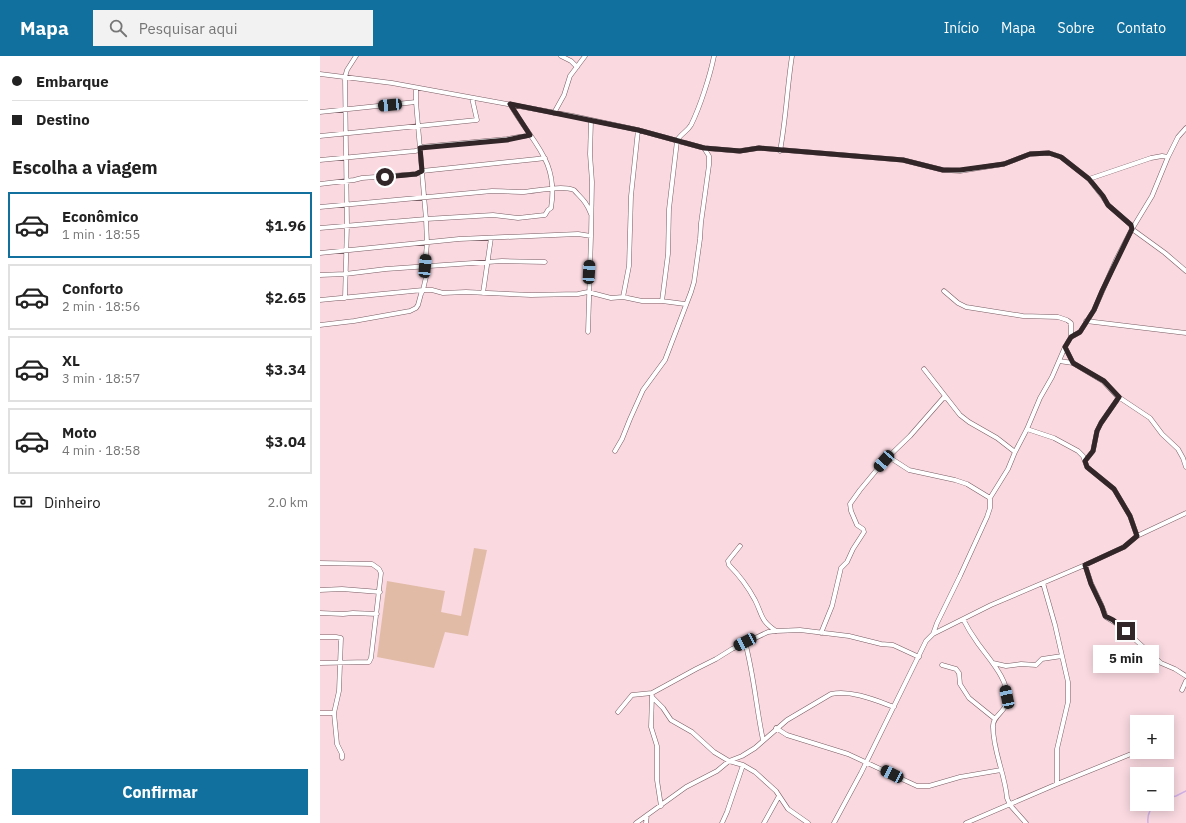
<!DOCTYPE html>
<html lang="pt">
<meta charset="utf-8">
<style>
:root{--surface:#fff;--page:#f2f2f2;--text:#222;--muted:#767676;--line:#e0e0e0;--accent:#11709e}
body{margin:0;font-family:"IBM Plex Sans",sans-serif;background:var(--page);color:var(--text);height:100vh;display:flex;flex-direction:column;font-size:15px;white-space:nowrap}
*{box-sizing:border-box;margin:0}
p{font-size:13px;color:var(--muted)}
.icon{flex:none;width:22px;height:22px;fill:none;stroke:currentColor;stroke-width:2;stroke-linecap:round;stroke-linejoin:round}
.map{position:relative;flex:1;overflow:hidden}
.sheet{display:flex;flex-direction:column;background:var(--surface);width:320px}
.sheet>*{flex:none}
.guide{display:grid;align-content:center;height:88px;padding:0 12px;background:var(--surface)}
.tools{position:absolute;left:810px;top:659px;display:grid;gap:8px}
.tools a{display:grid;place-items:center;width:44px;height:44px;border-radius:0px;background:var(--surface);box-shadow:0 2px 10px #0003;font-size:20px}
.end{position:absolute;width:18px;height:18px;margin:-9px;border:5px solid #322629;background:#fff;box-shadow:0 0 0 2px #fff}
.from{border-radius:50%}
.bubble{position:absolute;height:28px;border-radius:0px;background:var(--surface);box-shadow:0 2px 10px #0003;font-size:13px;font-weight:700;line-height:28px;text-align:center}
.car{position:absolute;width:12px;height:24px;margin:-12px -6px;border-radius:5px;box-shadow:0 0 3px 1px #0007;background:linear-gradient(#222 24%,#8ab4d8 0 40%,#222 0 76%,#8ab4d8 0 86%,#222 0)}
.guide b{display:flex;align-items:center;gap:14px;height:38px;font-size:15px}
.guide b+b{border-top:1px solid var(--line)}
.guide i{width:10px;height:10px;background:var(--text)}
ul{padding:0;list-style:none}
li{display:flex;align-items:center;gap:12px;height:66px;margin:0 8px 6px;padding:0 4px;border:2px solid var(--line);border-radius:0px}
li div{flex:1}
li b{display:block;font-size:15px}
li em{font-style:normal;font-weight:700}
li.selected{border-color:var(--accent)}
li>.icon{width:36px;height:36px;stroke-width:1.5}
h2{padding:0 12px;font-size:18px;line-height:48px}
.pay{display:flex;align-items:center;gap:10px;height:44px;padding:0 12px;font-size:15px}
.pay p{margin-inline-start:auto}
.primary-button{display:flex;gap:8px;margin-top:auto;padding:8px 12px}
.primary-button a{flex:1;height:46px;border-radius:0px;background:var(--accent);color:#fff;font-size:16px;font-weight:700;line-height:46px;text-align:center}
header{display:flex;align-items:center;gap:24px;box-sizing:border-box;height:56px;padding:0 20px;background:var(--accent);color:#fff}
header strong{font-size:19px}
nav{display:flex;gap:22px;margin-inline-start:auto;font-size:14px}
.search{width:280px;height:36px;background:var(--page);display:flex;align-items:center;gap:10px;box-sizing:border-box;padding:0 14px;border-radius:0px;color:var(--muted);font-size:15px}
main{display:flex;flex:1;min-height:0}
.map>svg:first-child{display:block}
</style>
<header>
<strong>Mapa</strong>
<div class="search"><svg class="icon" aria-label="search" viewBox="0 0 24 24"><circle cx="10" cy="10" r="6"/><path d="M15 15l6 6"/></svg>Pesquisar aqui</div>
<nav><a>Início</a><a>Mapa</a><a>Sobre</a><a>Contato</a></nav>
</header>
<main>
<section class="sheet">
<div class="guide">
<b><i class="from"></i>Embarque</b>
<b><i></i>Destino</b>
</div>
<h2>Escolha a viagem</h2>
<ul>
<li class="selected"><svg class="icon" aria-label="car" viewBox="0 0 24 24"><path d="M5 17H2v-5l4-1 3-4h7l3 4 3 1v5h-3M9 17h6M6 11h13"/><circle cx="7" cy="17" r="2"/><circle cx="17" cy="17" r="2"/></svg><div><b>Econômico</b><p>1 min · 18:55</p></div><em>$1.96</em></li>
<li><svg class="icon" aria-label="car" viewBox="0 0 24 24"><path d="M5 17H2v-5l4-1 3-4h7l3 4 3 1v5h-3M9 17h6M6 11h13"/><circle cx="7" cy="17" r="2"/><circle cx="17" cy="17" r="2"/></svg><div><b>Conforto</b><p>2 min · 18:56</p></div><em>$2.65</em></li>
<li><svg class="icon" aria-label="car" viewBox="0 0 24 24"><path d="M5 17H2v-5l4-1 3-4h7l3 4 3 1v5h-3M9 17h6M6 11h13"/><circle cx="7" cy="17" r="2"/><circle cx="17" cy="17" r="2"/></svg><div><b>XL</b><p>3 min · 18:57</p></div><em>$3.34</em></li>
<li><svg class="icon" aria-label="car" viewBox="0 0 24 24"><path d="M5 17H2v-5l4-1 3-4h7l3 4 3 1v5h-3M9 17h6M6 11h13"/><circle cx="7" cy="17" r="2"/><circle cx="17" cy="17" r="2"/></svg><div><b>Moto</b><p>4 min · 18:58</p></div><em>$3.04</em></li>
</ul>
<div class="pay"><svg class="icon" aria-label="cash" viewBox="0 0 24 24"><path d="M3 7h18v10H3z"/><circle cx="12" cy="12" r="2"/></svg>Dinheiro<p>2.0 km</p></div>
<div class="primary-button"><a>Confirmar</a></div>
</section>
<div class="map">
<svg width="866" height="767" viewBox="0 0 866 767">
<rect width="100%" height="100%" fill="#fad9e1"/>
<path fill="#e1bba6" d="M154,492L167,494L148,580L125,576L114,612L57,601L67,525L125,535L121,556L141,560Z"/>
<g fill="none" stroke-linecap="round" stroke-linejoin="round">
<path stroke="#d0b0e6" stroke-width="1.5" d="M847,742L856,740L866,735
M828,767C827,759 830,751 838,748"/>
<defs>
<path id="street" d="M241,0L251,5L257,11
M0,18L72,27L253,60L318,74L384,92L419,95L439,92L583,104L623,114L640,115L684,108L710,98L729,97L741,101L769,123L783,141L788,149L811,169L812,173L845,197L866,215
M0,56L96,46
M234,57L244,39L250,20L265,0
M0,80L157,64L152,42
M460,95C466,63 467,32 472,0
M0,104L95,95L99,94L100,91L187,83L210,79
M769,123L831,102L842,100L848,101
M0,128L34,124L42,122L96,118L102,115L217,103L225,102
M0,151L172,135C182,135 193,136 204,136C218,135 241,129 254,134C262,143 266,145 271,158
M0,172L106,163L173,159L198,162L225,159L228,154L231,152C239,103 211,86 190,48
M0,197L139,183L258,178L271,180
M0,219L25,218L66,213L182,205L225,206
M624,235L638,247L646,251L703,260L738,261L747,264L751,267V281
M163,237L171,182
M303,241L309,210L311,140L318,74
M25,242L27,169L25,21L27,14L36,0
M0,244L103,234H112L123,237L146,236L211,239L258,238L268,236L291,242L303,241L322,245H342L365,248
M342,245L348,198L349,153L357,85C360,78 367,76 371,69C380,51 390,20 394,0
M766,265L866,277
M0,269L34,265L90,255L96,252L98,249L101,238L103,234L106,221L105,210L107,187L106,163L96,46V32
M268,276L271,180L272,126L270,98L271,65
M745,291L753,307
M739,305L753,307L783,325L797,340L830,362L842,378L858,393L863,402L866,411
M604,313L640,359L649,366L677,382L695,396
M707,373L734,382L758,395L763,400L767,411L794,433L810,460L817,480
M295,395L302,383L310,363L323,334L345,304L371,236L374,226L380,183L381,167L389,109V100L384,92
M569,401L589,414L635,424L647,428L670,442
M765,405L773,395L777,375L781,367L799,341
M420,490L408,505L409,509C419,519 428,531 435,544C443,560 440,564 456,575
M0,507L52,508L59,513L61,517L51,602L49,606L0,607
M765,509L771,527L781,548L786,561L799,569L841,607L855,613L866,620
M723,527L735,569L748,626V646L737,693V728
M0,534L22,533L60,536
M0,557L23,558L33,557L57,558
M643,563C647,571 652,579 657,586C668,602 690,624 687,645C686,656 672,660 673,671C673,695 685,718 687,742L690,749L706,767
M501,577L512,550L521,512L527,506L533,493L544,476L543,473L537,469L531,455L530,448L540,434L564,405L590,380L625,340
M613,578L671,549L765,509L804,491L817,480L866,457
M0,581H16L21,582L19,635L14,657L17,688L22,698V702
M425,586C434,619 436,651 443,684
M673,607L686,610L701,608L716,609L722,603L742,600
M622,609L636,613L639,617L640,628L649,642L675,663
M862,634L866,625
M332,640L331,671L337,690V724L341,750
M332,641L343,652L351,664L372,676L394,696L409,705L423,709L435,716L456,735L468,753L488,767
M298,656L312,639L332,637L376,613L396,603L412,593L448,576L456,575L480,574L529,580L561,588L573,589L599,601
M0,657H14
M456,672L467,679L528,698L597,730H609L640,721L681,714
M316,767L366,731L397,715L409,705L422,700L435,692L467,664L511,638C532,634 555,644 574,651
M326,767L327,759
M402,767L407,756L423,709
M444,767L459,740
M514,767L541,717L606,585L613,578L617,567L640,520L667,461L670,452V442L688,413L695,396L707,373L720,342L732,321L745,291L751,281L760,276L774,254L796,204L812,173L832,140L848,101L858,81L866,72
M646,767L737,728L811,698"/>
</defs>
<use href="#street" stroke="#785c63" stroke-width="5"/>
<use href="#street" stroke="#fff" stroke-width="4"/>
</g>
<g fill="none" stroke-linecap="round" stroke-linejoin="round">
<path stroke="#322629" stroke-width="5" d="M65,121L96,118L102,115L100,92L187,84L210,79L190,48L318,74L384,92L420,95L439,92L583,104L623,114H640L684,108L710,98L729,97L741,101L769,123L783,140L788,149L811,169L812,173L782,235L774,254L760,276L751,281L745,291L753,307L784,325L799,341L781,367L777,375L773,395L765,405L767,411L794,433L810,460L817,480L804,491L765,509L771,528L782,551L785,560L793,564L806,575"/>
</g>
</svg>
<div class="tools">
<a>+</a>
<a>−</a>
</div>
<i class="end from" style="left:65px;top:121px"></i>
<i class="end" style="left:806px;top:575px"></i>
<div class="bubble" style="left:773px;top:589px;width:66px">5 min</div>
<i class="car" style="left:70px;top:49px;rotate:265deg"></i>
<i class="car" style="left:105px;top:210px;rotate:5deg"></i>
<i class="car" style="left:269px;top:216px;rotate:3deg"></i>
<i class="car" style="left:564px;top:405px;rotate:221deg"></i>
<i class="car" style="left:425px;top:586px;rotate:244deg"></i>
<i class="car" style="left:687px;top:641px;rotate:348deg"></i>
<i class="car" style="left:572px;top:718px;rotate:296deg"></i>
</div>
</main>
